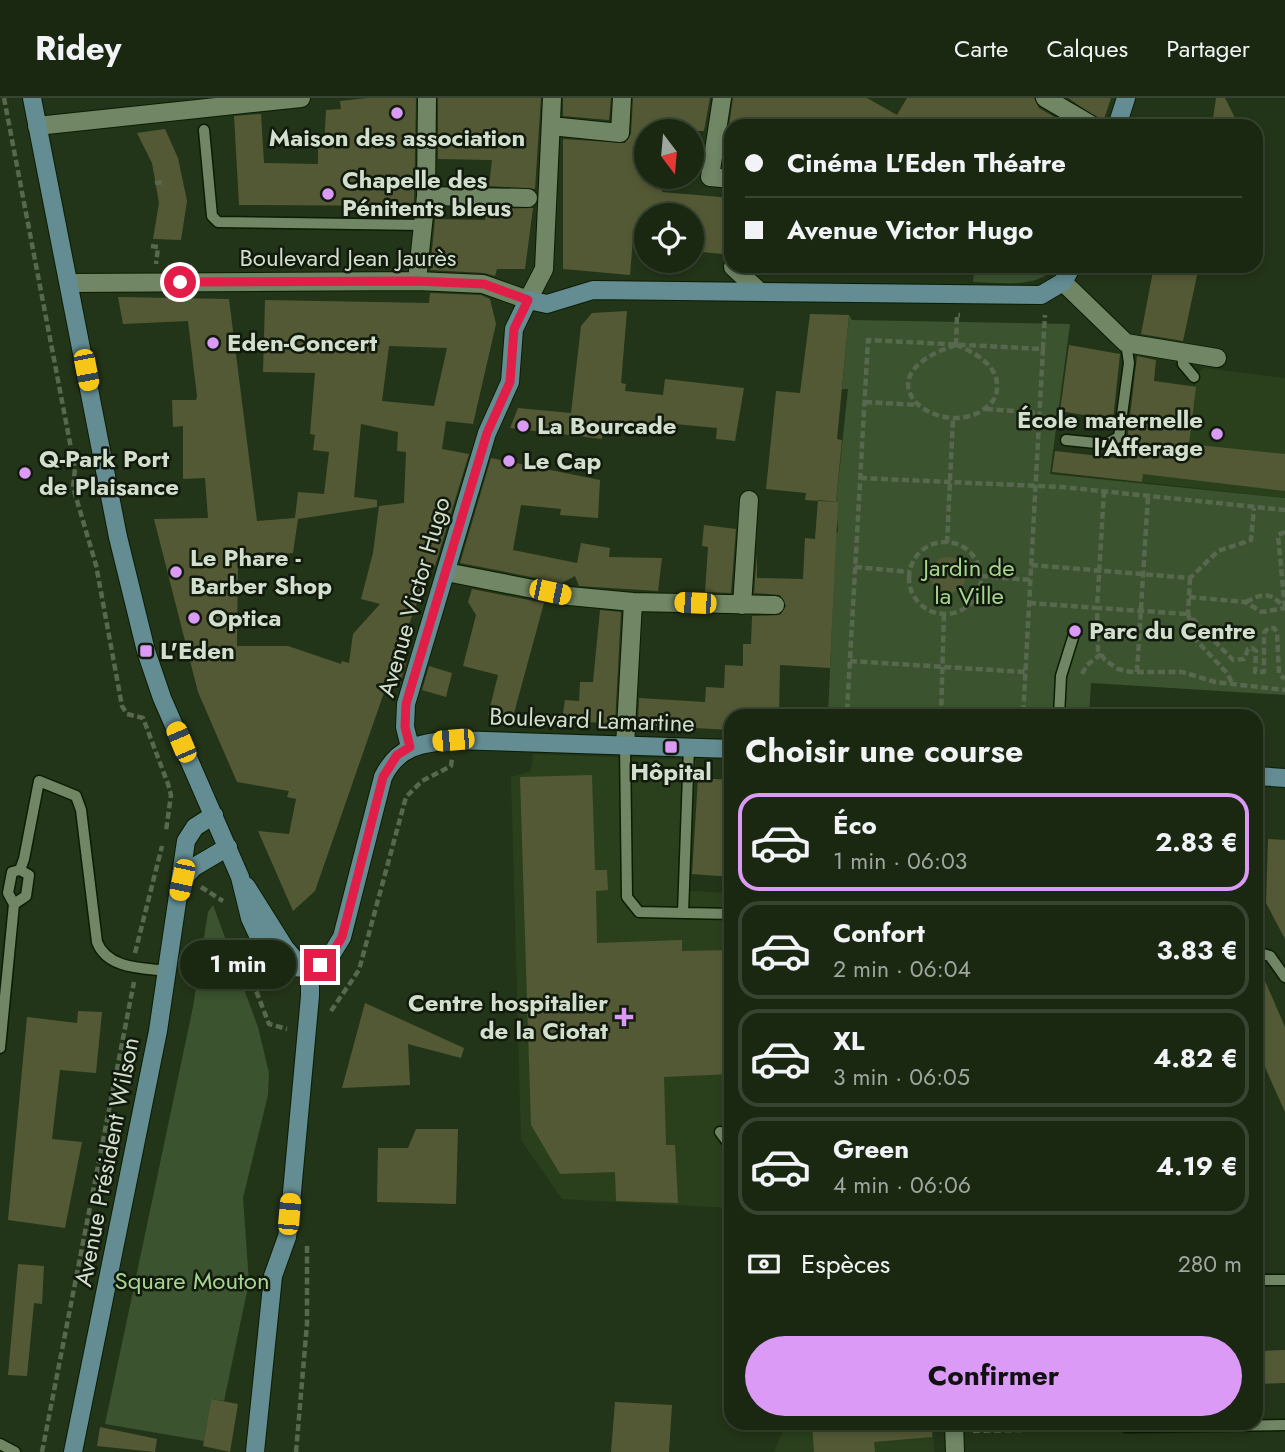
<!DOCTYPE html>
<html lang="fr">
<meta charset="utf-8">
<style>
:root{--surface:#1a2812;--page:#23301b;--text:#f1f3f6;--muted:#9fa69f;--line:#384432;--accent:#da9af6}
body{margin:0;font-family:Jost,sans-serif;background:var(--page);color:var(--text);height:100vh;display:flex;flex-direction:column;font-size:26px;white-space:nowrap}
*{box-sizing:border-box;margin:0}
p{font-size:23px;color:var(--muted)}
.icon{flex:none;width:38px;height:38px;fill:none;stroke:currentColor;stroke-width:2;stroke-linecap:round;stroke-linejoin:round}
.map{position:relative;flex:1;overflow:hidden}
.panel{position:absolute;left:724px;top:611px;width:539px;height:721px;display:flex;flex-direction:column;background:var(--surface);border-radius:21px;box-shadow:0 4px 10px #0003,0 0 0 2px var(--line)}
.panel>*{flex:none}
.banner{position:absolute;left:724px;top:21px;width:539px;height:154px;border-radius:21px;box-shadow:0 4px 10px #0003,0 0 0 2px var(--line);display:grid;align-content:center;height:154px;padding:0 21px;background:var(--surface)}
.needle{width:46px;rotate:164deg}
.tools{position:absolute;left:634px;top:21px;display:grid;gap:14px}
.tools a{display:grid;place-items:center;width:70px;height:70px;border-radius:50%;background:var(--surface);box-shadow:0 4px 10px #0003,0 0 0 2px var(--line);font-size:35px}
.end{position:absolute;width:32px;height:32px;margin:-16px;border:9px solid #e11d48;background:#fff;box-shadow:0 0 0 4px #fff}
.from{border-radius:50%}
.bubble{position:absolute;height:49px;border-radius:24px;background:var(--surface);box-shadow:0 4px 10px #0003,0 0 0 2px var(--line);font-size:23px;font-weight:700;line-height:49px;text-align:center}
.car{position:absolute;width:21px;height:42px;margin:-21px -10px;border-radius:9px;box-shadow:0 0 5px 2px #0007;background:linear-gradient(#f5c518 24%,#345 0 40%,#f5c518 0 76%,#345 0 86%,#f5c518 0)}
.banner b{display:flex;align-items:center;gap:24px;height:66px;font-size:26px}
.banner b+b{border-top:2px solid var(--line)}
.banner i{width:18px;height:18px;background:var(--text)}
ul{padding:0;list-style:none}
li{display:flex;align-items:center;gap:21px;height:98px;margin:0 14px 10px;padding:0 7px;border:4px solid var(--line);border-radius:21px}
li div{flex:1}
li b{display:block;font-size:26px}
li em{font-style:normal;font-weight:700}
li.on{border-color:var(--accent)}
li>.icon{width:63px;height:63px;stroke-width:1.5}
h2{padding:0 21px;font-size:32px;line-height:84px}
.pay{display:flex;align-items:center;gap:18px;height:77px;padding:0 21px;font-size:26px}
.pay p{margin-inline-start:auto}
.cta{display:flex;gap:14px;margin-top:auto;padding:14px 21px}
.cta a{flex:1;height:80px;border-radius:42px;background:var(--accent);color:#111;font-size:28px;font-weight:700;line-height:80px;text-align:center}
header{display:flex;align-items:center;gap:42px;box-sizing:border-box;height:98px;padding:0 35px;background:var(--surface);border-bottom:2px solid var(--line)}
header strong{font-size:33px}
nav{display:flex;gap:38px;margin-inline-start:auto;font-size:24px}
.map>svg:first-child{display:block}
</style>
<header>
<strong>Ridey</strong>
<nav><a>Carte</a><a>Calques</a><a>Partager</a></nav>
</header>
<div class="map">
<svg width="1285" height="1354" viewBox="0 0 1285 1354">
<rect width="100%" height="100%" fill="#233518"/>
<path fill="#2a401c" d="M1204,270L1285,280V400L1142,384L1155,283L1195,288L1197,276Z
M533,656L696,662L690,793L731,795V1110L562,1101L521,1042L511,679L531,673Z
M786,1325H933L934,1354H774Z"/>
<path fill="#3b532f" d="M975,168H1056C1037,192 1001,184 973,184Z
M849,217L852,222L1070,226L1050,376L1285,400V597L1091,585L1089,618H828L836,435L838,434L836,405L848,291H842Z
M213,807L258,929L269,975L268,997L243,1100L249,1184L224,1303L211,1301L204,1343L105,1326L193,909L208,814Z"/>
<path fill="#545935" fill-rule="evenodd" d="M367,0H416L414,108L239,107L234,18L261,16L264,65L318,66V49L324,50L326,12L341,11L340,3Z
M438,0H541L535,91L489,88L492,62L438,61Z
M563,0H611L609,22L563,18Z
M633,0H710L704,33H646V79H663L662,94L732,100V138L724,137L723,156L691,153V117H646V130L634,129L630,177L563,171V41L625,45L631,36Z
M733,0H867L897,17L907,0H1034L1039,10L1070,28H729Z
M1068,0H1111L1103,24Z
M1216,0H1225L1239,28H1212Z
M165,31L178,60L187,103L181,142L153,141L159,105L152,65L137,35Z
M533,110L525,171H497L495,178L484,175L430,172L435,121L485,122L487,111Z
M1154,168H1199L1183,243L1141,236Z
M430,195L481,197L490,201L496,226L473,326L446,323L442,351L469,356L435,468L431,467L397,559L407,562L400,586L388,583L315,793L293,813L258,733L289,736L296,701L287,699L289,693L237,684L198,594L154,421L208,420L205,380L183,381V328L173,329L172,302H196L197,298L188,223L123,226L118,199L229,201L257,423L295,420L298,394L324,396L329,354L313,352L315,337L310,336L315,275L263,274L265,202L429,205ZM389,248L447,250L434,308L382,303ZM361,326L398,334L397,353L406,354L404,405L379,408L373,455L361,501L380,506L353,536L349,565L342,563L341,566L288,548H237L238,461L293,455L298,421L377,409V402L354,399Z
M627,213L621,285L626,286L625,293L663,297L665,281L744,290L735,343L716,341L717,330L675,326V329L620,323L619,330L603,328L602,341L510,330L518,310L571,315L581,228L592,215Z
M810,216L849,217L837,341L842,342L836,404L805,402L806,395L766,391L776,293L800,295Z
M1069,247L1120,256L1113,322L1060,313Z
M1137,258L1156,262L1154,283L1196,289L1189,346L1285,356V393L1143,376L1142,384L1052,374L1055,353L1125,361Z
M491,360L600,382L598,420L560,417L561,411L521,407L513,452L577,465L581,445L610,450L609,459L662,460L658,493L579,488L575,478L562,485L460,465Z
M818,402L838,404L830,570L780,567L779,618H732V632L638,627L639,600L705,604L706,589L724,590L725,567L743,568V546H751L752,518L780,517L786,508L780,497L754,495L757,456V480L803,481L805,440L815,441Z
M704,427L736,431L731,495L705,494L708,449L702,448Z
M930 477a18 18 0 1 1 36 0a18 18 0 1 1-36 0Z
M472,491L544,505L513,619L488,617L498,577L463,568L476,517L468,504Z
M600,512L621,514L615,626L562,622L565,602L579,603L580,584H593Z
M429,568L452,575L446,599L422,592Z
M592,677L595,772H607L608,792L596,793L597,845L682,842V853L732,852V976L664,979L666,1047H675L678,1105L616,1103L615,1074L560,1076L531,1027L520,679Z
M698,680L732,682V779L692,776Z
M1268,741L1285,742V841L1266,805Z
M1256,862L1285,929V1014L1256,949Z
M365,905L464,950L461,960L408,946L410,987L342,990Z
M78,913L102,914L96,975L60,972L52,1041L82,1044L65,1130L8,1122L27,919L77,925Z
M416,1031H458L456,1106L377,1104L378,1050H408Z
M18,1166L44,1168L42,1206L34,1205L27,1278L8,1277Z
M1285,1252V1285L1256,1286V1253Z
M211,1301L238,1306L230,1354L203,1348Z
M615,1304L672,1307L669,1354H611Z
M812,1325H932V1339L874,1344L875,1354H814Z
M100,1329L157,1341L155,1354L97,1348Z"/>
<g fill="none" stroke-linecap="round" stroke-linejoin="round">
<defs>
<path id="lane" d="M204,32L212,118L218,124L422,127
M1182,256L1183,266L1194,279
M1066,342L1106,346L1119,339L1129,265L1126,245
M1059,618L1061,578L1075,533
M625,648L627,799L639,814L732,816
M14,806L26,798L29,777L20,772
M683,815L689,649
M1256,854L1270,858L1285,879
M0,950L14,806L8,795L12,774L20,772L24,761L39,683L76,698L81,712L97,844C107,871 143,870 166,873
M720,1034L732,1050
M1256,1182H1285
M1126,1325V1329L1285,1327
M0,1346L15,1354"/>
<path id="street" d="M722,0L710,79L732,81
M1045,0L1093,28
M37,28L301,0
M551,28L620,35L622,0
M426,98L528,100
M733,169L759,193
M417,183L426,98L427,0
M1063,184L1126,245L1217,260
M69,185L417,183L483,186L528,202L544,171L552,0
M446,474L569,498L633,504L775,507
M742,507L749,402
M625,648L633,504
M954,1325L955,1354"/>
<path id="secondary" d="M32,0L118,439L146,553L162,600L240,779L250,820L268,859L286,869L310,870L328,862L342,839L383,679C398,648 421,645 453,642L732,651
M1117,28L1126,0
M410,649L405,629L406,606L487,335L510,284L514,231L528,202L547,206L593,192L1041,197L1063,184L1072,168
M1256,678L1285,680
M182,782L194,769L228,749
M246,788L285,850L302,870
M73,1354L158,933L186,743L195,729L214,717
M255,1354L273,1178L287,1139L290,1116L310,898V870"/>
</defs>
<use href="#lane" stroke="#0b1d02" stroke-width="13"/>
<use href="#street" stroke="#0b1d02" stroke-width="20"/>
<use href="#secondary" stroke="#0b1d02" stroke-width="20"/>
<path stroke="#58684e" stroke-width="4.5" stroke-dasharray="7 3.5" stroke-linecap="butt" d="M4,0L75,371L73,389L96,467L122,608L127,616L143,620L168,686L171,697L166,733
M155,85L164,84
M151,148L158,149L156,166
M956,247C972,253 995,265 997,285C998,295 995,302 988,308C945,347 851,281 956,247Z
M956,247L957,217H960
M1043,251L1045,217
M865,304L918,307
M986,311L1039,315
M860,380L1062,389L1285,412
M1104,393L1097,510L1188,516L1197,543L1227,575L1232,585
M1285,434L1278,437L1285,511
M909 480a36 36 0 1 1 72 0a36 36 0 1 1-72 0Z
M947,445L953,321
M1031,467L1190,480L1218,453L1251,442L1254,410
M855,469L910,474
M981,478L1030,482
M1190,480L1188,516L1233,562L1244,561L1248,551L1252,550L1256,553L1255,574H1264V535L1268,530H1274L1277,534L1279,576L1285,581
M1189,499L1245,504L1262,514L1285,510
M1246,504C1263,495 1270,494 1283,508
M1029,505L1097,510L1098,552L1105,562L1118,571L1131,574H1182L1215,584L1285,592
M850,563L1025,574
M1137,574L1148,398
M1082,576L1087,567L1101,556
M919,618L847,614L868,242L1043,251L1023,618
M941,618L944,516
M201,789L223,803
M135,855L162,748
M245,864L269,926L287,931
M331,913L359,872L406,699L422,683L451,668L452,660
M973,1333L1111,1330
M42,1354L134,884
M296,1354L307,1226V1148"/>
<use href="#lane" stroke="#708665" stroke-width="10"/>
<use href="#street" stroke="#708665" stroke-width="18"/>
<use href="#secondary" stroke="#638c93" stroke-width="18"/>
</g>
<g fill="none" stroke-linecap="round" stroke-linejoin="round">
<path stroke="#e11d48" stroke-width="9" d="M180,184L416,183L484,186L528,202L514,231L510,284L487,335L406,606L405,629L410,649L397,657L383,679L342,839L328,862L320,867"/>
</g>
<g fill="#da9af6" stroke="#121a0d" stroke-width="2.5">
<circle cx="397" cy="15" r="7"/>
<circle cx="328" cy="96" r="7"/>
<circle cx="213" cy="245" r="7"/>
<circle cx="523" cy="328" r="7"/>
<circle cx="1217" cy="336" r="7"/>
<circle cx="509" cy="363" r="7"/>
<circle cx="25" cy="375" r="7"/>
<circle cx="176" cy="474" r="7"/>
<circle cx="194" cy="520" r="7"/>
<circle cx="1075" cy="533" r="7"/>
<rect x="139" y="546" width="14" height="14" rx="3.5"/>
<rect x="664" y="642" width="14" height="14" rx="3.5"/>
<path d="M620.5 908.5h7v7h7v7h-7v7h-7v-7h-7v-7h7z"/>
</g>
<g text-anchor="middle" stroke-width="5" stroke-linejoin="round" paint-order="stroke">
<g font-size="24" font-weight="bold" fill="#d3dfcd" stroke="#121a0d" text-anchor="start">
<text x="397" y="48" text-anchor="middle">Maison des association</text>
<text x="342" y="90">Chapelle des<tspan x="342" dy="28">Pénitents bleus</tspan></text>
<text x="227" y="253">Eden-Concert</text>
<text x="1203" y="330" text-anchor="end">École maternelle<tspan x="1203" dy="28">l'Afferage</tspan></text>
<text x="537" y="336">La Bourcade</text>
<text x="39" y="369">Q-Park Port<tspan x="39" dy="28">de Plaisance</tspan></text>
<text x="523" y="371">Le Cap</text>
<text x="190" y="468">Le Phare -<tspan x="190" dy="28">Barber Shop</tspan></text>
<text x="208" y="528">Optica</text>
<text x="1089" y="541">Parc du Centre</text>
<text x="160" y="561">L'Eden</text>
<text x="671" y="682" text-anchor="middle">Hôpital</text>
<text x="608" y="913" text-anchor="end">Centre hospitalier<tspan x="608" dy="28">de la Ciotat</tspan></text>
</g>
<g font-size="24" fill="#d3dfcd" stroke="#121a0d">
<text x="348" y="168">Boulevard Jean Jaurès</text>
<text transform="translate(414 499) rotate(-74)" y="8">Avenue Victor Hugo</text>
<text transform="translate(592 622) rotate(2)" y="8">Boulevard Lamartine</text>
<text transform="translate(107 1064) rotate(-79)" y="8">Avenue Président Wilson</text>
</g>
<g font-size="24" fill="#a6d68d" stroke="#121a0d">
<text x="969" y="478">Jardin de<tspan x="969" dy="28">la Ville</tspan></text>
<text x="192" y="1191">Square Mouton</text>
</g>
</g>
</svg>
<div class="tools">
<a><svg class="needle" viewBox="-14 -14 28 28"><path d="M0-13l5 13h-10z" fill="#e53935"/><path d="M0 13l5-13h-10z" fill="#9fa69f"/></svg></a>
<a><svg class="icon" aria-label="locate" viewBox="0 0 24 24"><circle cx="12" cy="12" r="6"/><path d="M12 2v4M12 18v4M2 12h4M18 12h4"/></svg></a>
</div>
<i class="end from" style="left:180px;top:184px"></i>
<i class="end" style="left:320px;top:867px"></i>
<div class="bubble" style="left:180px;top:842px;width:116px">1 min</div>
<i class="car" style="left:86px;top:272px;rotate:169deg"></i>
<i class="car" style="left:550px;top:494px;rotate:102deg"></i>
<i class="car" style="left:695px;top:505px;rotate:272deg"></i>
<i class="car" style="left:453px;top:642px;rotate:265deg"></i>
<i class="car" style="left:181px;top:644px;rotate:337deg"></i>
<i class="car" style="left:182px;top:782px;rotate:192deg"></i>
<i class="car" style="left:289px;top:1116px;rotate:5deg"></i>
<div class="banner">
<b><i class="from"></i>Cinéma L'Eden Théatre</b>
<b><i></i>Avenue Victor Hugo</b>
</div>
<section class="panel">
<h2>Choisir une course</h2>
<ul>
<li class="on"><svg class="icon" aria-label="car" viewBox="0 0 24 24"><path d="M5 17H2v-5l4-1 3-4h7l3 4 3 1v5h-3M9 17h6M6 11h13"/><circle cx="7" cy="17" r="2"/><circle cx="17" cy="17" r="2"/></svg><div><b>Éco</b><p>1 min · 06:03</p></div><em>2.83 €</em></li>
<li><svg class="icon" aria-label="car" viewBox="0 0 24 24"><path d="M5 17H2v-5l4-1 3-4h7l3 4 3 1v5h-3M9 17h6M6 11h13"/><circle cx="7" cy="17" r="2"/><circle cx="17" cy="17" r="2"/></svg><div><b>Confort</b><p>2 min · 06:04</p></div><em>3.83 €</em></li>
<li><svg class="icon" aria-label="car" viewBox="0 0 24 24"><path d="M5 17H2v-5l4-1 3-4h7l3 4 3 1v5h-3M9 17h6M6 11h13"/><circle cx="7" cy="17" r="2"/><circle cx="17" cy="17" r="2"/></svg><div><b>XL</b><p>3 min · 06:05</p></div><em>4.82 €</em></li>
<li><svg class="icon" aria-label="car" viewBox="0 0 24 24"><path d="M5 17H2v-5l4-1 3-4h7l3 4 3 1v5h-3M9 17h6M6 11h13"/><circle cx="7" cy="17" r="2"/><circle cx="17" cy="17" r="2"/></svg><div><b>Green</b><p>4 min · 06:06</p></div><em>4.19 €</em></li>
</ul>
<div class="pay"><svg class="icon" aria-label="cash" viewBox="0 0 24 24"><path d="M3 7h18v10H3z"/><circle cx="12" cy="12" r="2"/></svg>Espèces<p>280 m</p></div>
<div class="cta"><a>Confirmer</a></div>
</section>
</div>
